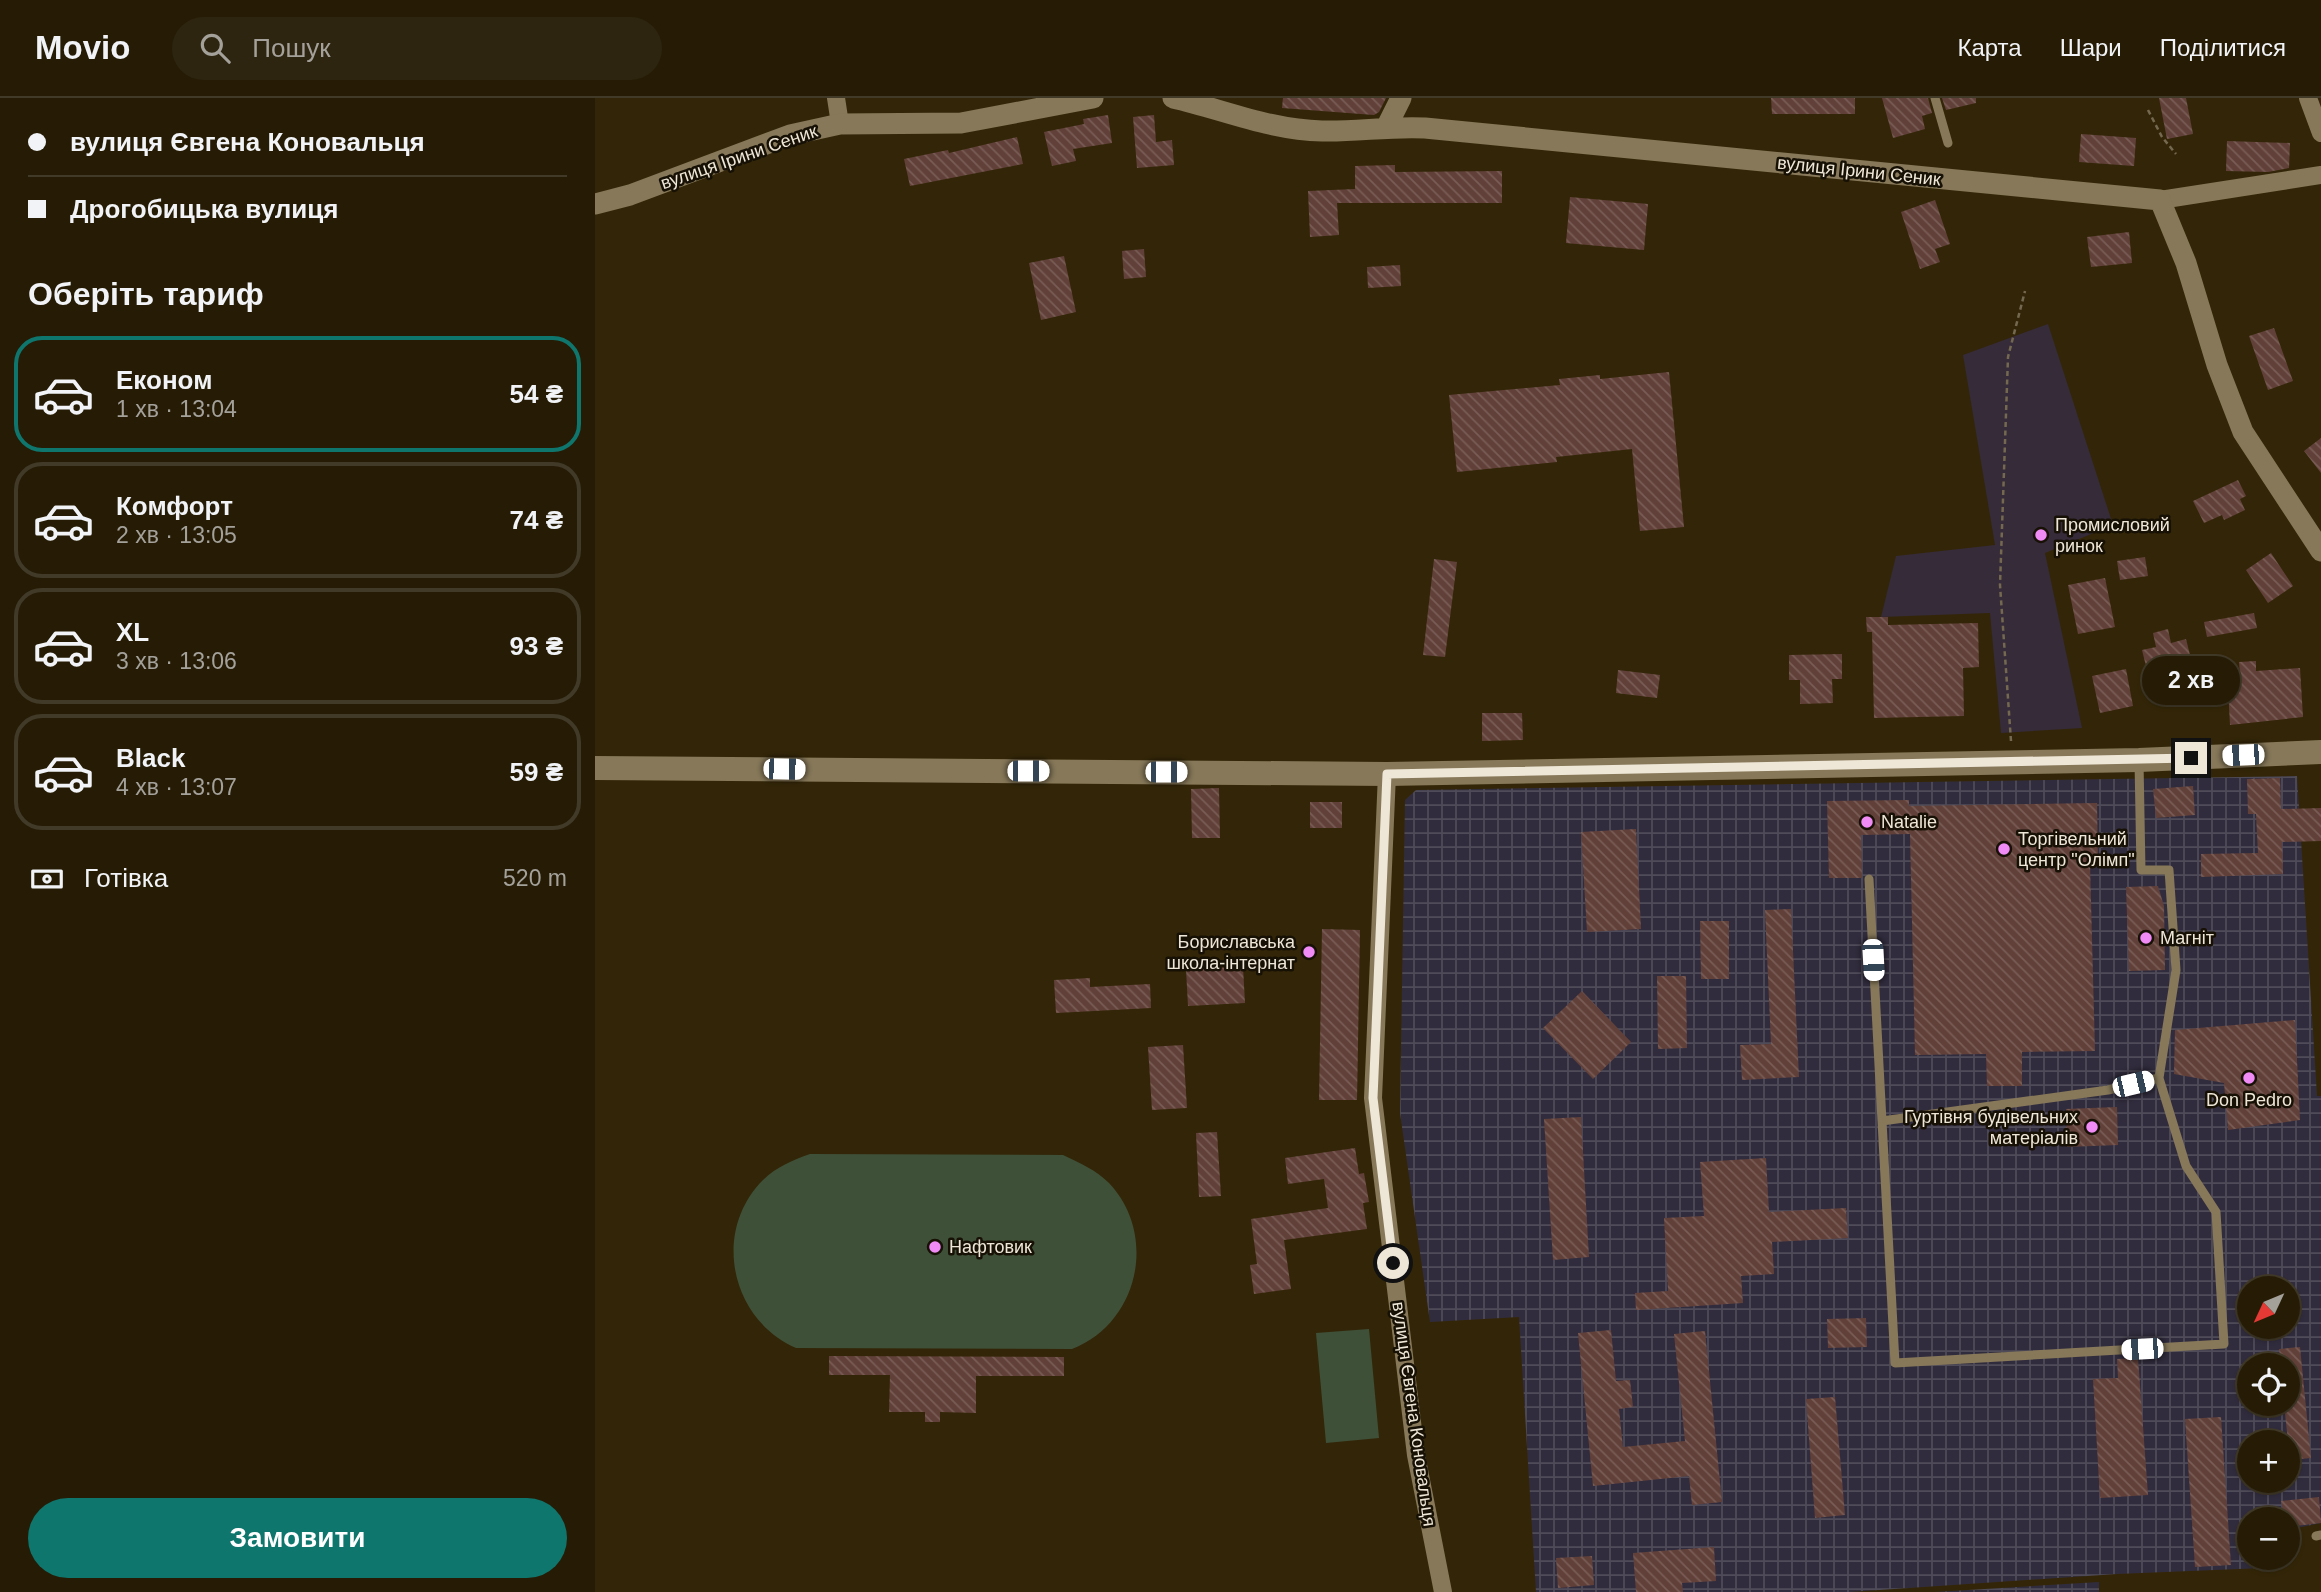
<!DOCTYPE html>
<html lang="uk">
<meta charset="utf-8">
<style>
:root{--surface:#261c06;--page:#2e2510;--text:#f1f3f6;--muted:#a4a19b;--line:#423a28;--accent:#0f766e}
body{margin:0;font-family:Helvetica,sans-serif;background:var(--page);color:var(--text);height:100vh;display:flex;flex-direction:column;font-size:26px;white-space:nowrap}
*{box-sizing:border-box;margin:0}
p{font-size:23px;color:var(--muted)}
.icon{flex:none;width:38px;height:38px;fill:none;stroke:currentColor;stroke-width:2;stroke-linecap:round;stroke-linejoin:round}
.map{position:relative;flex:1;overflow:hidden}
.sheet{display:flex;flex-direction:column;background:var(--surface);width:595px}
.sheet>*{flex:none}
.hud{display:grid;align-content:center;height:154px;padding:0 28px;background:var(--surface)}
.needle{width:46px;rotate:226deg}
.controls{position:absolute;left:1642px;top:1178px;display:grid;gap:14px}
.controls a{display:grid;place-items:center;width:63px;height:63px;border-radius:50%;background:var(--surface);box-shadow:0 2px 5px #0004,0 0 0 2px var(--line);font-size:35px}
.end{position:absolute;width:32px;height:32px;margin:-16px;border:9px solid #eee6d6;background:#111;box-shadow:0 0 0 4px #111}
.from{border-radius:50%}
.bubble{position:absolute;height:49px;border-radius:24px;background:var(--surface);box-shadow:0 2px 5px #0004,0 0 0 2px var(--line);font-size:23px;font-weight:800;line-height:49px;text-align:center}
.car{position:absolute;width:21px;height:42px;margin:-21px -10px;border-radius:9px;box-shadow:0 0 5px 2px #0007;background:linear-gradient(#fff 24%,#345 0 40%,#fff 0 76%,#345 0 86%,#fff 0)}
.hud b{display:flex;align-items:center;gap:24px;height:66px;font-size:26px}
.hud b+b{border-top:2px solid var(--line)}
.hud i{width:18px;height:18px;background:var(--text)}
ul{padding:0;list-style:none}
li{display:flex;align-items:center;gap:21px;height:116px;margin:0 14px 10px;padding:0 14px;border:4px solid var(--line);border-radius:28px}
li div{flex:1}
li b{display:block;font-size:26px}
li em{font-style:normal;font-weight:800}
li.selected{border-color:var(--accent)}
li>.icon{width:63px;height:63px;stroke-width:1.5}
h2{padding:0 28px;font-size:32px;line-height:84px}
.pay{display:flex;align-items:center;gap:18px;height:77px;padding:0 28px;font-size:26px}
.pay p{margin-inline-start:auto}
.action{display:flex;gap:14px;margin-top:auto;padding:14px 28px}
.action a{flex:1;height:80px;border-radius:42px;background:var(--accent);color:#fff;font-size:28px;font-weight:800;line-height:80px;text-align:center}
header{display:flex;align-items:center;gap:42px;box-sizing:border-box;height:98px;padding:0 35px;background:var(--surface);border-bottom:2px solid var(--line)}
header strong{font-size:33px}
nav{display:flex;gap:38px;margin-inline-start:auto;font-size:24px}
.search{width:490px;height:63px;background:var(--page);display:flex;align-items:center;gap:18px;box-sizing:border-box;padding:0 24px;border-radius:38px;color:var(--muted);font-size:26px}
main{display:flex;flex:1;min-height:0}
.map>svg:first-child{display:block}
</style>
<header>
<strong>Movio</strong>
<div class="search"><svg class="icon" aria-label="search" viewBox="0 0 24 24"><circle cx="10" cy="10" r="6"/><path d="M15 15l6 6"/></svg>Пошук</div>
<nav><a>Карта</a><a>Шари</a><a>Поділитися</a></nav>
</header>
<main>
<section class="sheet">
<div class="hud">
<b><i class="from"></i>вулиця Євгена Коновальця</b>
<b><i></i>Дрогобицька вулиця</b>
</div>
<h2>Оберіть тариф</h2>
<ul>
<li class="selected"><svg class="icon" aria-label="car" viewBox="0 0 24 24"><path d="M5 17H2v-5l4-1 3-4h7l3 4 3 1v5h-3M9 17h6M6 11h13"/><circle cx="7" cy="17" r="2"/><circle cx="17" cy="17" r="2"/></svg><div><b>Економ</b><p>1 хв · 13:04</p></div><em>54 ₴</em></li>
<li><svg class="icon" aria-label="car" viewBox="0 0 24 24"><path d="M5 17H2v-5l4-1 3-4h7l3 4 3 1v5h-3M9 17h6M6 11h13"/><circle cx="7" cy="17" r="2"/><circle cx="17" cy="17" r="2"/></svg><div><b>Комфорт</b><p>2 хв · 13:05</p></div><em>74 ₴</em></li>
<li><svg class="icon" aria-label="car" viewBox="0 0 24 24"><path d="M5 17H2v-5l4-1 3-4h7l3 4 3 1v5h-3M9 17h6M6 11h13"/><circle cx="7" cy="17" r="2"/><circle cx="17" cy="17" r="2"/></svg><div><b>XL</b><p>3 хв · 13:06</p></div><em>93 ₴</em></li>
<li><svg class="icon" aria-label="car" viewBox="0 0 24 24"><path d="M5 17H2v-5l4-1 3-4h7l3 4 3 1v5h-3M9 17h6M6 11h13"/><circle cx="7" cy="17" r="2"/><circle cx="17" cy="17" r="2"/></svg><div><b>Black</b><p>4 хв · 13:07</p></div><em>59 ₴</em></li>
</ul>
<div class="pay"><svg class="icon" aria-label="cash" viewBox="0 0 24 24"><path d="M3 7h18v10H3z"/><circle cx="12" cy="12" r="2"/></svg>Готівка<p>520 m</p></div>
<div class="action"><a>Замовити</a></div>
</section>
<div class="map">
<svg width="1726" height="1494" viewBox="0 0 1726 1494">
<defs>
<pattern id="industrial-grid" width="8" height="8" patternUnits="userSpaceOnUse" patternTransform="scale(1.75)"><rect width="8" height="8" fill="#312c3d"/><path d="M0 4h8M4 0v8" fill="none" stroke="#4f4b58"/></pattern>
<pattern id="building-back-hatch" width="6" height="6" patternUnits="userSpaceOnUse" patternTransform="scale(1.75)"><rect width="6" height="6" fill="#614039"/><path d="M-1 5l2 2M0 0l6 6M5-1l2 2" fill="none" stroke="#785c55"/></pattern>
</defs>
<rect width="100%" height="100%" fill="#332608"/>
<path fill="#362b39" d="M1453,226L1518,427L1450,455L1487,630L1406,635L1395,515L1286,519L1301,458L1400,447L1368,257Z"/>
<path fill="url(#industrial-grid)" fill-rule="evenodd" d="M1702,678L1722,998H1726V1425L1692,1432V1421H1654V1460H1692V1469L1522,1476L1255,1494H941L924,1219L835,1224L805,1015L810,702L821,692ZM1654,1190H1692V1228H1654ZM1654,1267H1692V1306H1654ZM1654,1344H1692V1382H1654Z
M1504,1484V1494H1340Z"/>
<path fill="#3f5038" d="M215,1056L468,1057C485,1065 501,1072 514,1085C563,1137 544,1225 477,1251L201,1250C135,1221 117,1133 168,1082C181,1069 198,1062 215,1056Z
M774,1231L784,1340L731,1345L721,1235Z"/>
<path fill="url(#building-back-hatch)" d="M688,0H791L784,14L779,17L687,10Z
M1176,0H1260V16H1177Z
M1287,0H1333L1337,15L1327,18L1330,31L1298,40Z
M1347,0H1381V5L1351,12Z
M1564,0H1591L1598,36L1572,41Z
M513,17L517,45L478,51L481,63L457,68L449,34L489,26L488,21Z
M559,17L561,44L577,42L579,67L542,70L538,19Z
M1486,36L1541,40L1539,68L1484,64Z
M422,39L428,66L315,88L309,61L353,52L354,55Z
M1632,43L1695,45L1694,70L1673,74L1631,73Z
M800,67V74L907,73V105H742L744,137L715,139L713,93L760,91V68Z
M975,99L1053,106L1049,152L971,145Z
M1340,102L1355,146L1340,151L1345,164L1325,171L1306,114Z
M1534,134L1537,165L1496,169L1492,139Z
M549,151L551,179L529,181L527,153Z
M469,158L481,214L446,222L434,165Z
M805,167L806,188L773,190L772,169Z
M1679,230L1698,283L1673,292L1654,238Z
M1074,274L1089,429L1045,433L1037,351L961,359L962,364L862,374L854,297L965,287L964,281L1005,277V281Z
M1726,340V375L1709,353Z
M1643,382L1651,398L1645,401L1650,412L1629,422L1627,417L1609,425L1598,403Z
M1676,455L1698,488L1673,505L1651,472Z
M1550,459L1553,478L1525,482L1522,463Z
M839,461L862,464L850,559L828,557Z
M1510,480L1520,529L1483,536L1473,487Z
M1659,515L1662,530L1612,539L1609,524Z
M1271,519H1293V527L1383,525L1384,569L1368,570L1369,618L1279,620L1277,534H1272Z
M1573,531L1576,545L1591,541L1595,557L1551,568L1547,552L1561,549L1558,535Z
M1247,556V581H1237L1238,605L1205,606V582H1194V557Z
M1661,563V573L1705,570L1708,619L1635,627L1633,590L1646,589L1644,564Z
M1531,571L1538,608L1505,615L1497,578Z
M1023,572L1065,577L1062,600L1021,595Z
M887,615H927L928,642L887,643Z
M1685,680L1686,711L1726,710V743L1687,744L1688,776L1606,779V756L1663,755L1661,716H1653L1652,681Z
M1598,688L1600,717L1561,720L1558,691Z
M624,690L625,740H597L596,691Z
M1314,702V708L1502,705L1503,766H1495L1500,953L1427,954V988H1392L1391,956L1320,957L1315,736L1266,737L1267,780H1234L1232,703Z
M715,704H747V730H715Z
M1041,731L1046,831L992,834L986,734Z
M1563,788L1569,808L1570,872L1534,873L1531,789Z
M1196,811L1204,979L1147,982L1145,947L1176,946L1170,812Z
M1105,823H1134V881H1106Z
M727,831L765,832L762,1002H724Z
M648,869L650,905L593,908L591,871Z
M1062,878H1091L1092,950L1063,951Z
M495,880V889L555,886L556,910L461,915L459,882Z
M987,893L1036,944L998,981L948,930Z
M1700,922L1705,1022L1633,1032L1629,985L1579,976L1580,932Z
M588,947L592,1010L557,1012L553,949Z
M1522,1009L1523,1047L1472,1049L1471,1011Z
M986,1019L994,1159L958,1162L949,1021Z
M622,1034L626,1098L604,1099L601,1035Z
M760,1050L764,1076L769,1075L774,1104L768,1105L772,1131L689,1142L696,1191L659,1196L655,1167L662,1166L656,1121L733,1110L729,1081L693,1086L690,1060Z
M1171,1060L1174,1114L1251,1110L1253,1140L1177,1144L1179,1176L1146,1178L1148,1205L1041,1212L1040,1195L1073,1193L1069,1120L1109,1118L1105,1064Z
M1271,1220L1272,1249L1233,1250L1232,1221Z
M1016,1232L1021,1283L1035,1282L1038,1309L1024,1311L1028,1349L1090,1343L1079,1236L1110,1233L1127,1404L1097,1407L1094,1378L998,1388L983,1235Z
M1705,1249L1716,1360L1695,1362L1689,1306H1692V1267H1686L1684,1251Z
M234,1258L469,1259V1278H381V1315L345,1314V1324H330V1314H294L295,1277H234Z
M1543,1260L1553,1397L1505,1400L1498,1281L1523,1280L1522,1261Z
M1240,1299L1250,1417L1220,1420L1211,1301Z
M1626,1319L1636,1467L1600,1469L1590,1321Z
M1724,1399L1726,1425L1692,1429L1686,1403Z
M1119,1449L1121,1483L1087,1485L1088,1494H1041L1038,1455Z
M997,1458L999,1487L963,1490L961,1460Z"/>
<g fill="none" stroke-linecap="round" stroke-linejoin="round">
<path stroke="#746950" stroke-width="2.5" stroke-dasharray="5 3.5" stroke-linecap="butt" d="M1553,12L1567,39L1581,56
M1416,643L1405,487L1413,259L1430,193"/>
<path stroke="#867859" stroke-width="9" d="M1340,0L1353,45
M1544,663L1546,772H1574L1581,872L1564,980L1513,992L1287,1023L1300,1265L1629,1246L1621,1114L1591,1068L1564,980
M1274,781L1287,1023
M1721,1438L1726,1437"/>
<path stroke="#867859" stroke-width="18" d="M241,0L245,26
M1713,0L1726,35
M1565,102L1726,77
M792,676L778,1000L821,1357L848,1494"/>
<path stroke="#867859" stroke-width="21" d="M578,0C627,11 675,32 727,33C761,34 795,28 830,30L1565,102L1591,165L1622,267L1648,334L1726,453
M792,28L806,0
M0,106L35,97L195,37L245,26L366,25L498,0"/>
<path stroke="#867859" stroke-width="24" d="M0,670L792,676L1544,662L1726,654"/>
</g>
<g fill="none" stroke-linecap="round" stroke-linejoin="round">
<path stroke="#eee6d6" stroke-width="9" d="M798,1165L778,1000L792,676L1596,660"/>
</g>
<g fill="#f08bf6" stroke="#161005" stroke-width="2.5">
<circle cx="1446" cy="437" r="7"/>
<circle cx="1272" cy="724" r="7"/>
<circle cx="1409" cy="751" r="7"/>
<circle cx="1551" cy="840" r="7"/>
<circle cx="714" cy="854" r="7"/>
<circle cx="1654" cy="980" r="7"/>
<circle cx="1497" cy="1029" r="7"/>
<circle cx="340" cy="1149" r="7"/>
</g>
<g text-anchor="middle" stroke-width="5" stroke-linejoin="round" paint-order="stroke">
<g font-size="18" fill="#eee6d6" stroke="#161005">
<text transform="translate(144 59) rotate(-19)" y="6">вулиця Ірини Сеник</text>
<text transform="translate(1264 73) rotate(6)" y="6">вулиця Ірини Сеник</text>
<text transform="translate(819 1316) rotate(82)" y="6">вулиця Євгена Коновальця</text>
</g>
<g font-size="18" fill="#eee6d6" stroke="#161005" text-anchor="start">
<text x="1460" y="433">Промисловий<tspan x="1460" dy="21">ринок</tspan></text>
<text x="1286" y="730">Natalie</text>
<text x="1423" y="747">Торгівельний<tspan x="1423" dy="21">центр "Олімп"</tspan></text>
<text x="1565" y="846">Магніт</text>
<text x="700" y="850" text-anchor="end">Бориславська<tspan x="700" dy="21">школа-інтернат</tspan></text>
<text x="1654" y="1008" text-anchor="middle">Don Pedro</text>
<text x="1483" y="1025" text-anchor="end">Гуртівня будівельних<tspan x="1483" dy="21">матеріалів</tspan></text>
<text x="354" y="1155">Нафтовик</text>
</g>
</g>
</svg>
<div class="controls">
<a><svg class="needle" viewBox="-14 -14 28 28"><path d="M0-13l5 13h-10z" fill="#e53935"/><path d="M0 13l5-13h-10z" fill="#a4a19b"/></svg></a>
<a><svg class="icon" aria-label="locate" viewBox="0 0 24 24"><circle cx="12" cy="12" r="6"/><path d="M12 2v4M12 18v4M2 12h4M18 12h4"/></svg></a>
<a>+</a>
<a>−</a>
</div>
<i class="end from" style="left:798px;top:1165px"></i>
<i class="end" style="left:1596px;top:660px"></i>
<div class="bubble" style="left:1547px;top:558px;width:98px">2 хв</div>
<i class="car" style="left:1648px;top:657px;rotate:268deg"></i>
<i class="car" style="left:189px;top:671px;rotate:91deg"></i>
<i class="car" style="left:433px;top:673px;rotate:90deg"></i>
<i class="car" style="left:571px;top:674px;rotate:90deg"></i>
<i class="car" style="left:1278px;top:862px;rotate:177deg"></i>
<i class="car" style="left:1538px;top:986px;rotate:77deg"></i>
<i class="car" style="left:1547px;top:1251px;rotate:267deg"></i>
</div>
</main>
